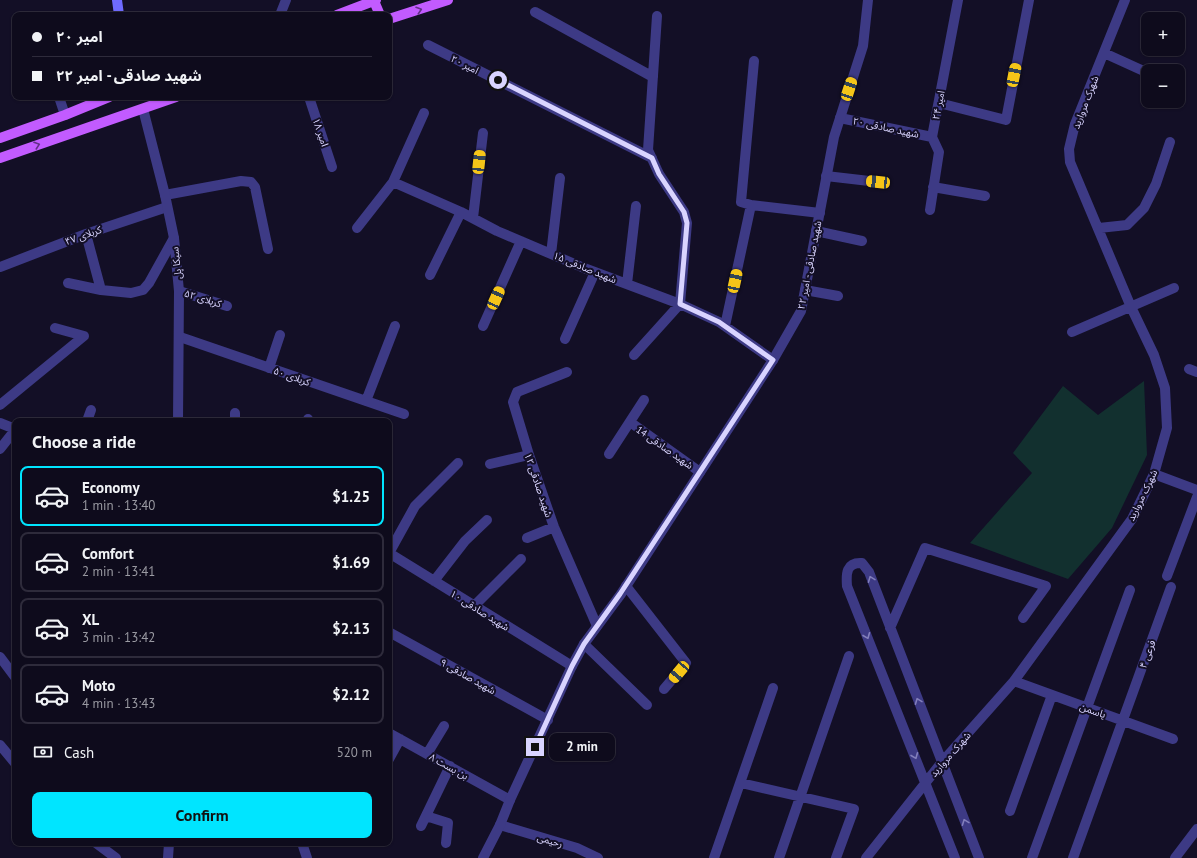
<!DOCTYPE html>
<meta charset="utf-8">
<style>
:root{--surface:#0e0b1c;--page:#171425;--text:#f1f3f6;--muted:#9b9ba3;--line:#2e2b3b;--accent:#00e5ff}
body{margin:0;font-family:"PT Sans","Noto Sans Arabic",sans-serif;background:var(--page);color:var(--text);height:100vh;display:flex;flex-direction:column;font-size:15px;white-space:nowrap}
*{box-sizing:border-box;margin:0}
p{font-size:13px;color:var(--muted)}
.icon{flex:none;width:22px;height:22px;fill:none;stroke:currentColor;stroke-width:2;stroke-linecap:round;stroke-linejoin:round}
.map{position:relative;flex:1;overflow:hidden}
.panel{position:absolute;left:12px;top:418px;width:380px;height:428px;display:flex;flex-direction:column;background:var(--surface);border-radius:8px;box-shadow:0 1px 3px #0004,0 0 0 1px var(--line)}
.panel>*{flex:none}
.guide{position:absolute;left:12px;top:12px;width:380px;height:88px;border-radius:8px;box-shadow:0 1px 3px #0004,0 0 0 1px var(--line);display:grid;align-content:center;height:88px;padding:0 20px;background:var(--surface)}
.buttons{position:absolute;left:1141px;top:12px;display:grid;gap:8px}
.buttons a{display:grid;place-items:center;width:44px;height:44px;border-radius:8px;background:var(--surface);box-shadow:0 1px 3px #0004,0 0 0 1px var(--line);font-size:20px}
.end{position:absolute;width:18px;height:18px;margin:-9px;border:5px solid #d9d4ff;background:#111;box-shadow:0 0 0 2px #111}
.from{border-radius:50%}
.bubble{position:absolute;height:28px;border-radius:8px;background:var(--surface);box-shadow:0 1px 3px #0004,0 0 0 1px var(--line);font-size:13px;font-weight:700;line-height:28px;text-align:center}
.car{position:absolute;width:12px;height:24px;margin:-12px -6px;border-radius:5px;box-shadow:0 0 3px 1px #0007;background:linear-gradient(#f5c518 24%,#345 0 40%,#f5c518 0 76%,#345 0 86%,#f5c518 0)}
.guide b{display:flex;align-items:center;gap:14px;height:38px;font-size:15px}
.guide b+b{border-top:1px solid var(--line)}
.guide i{width:10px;height:10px;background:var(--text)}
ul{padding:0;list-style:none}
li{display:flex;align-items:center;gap:12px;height:60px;margin:0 8px 6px;padding:0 12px;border:2px solid var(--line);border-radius:8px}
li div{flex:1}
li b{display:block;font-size:15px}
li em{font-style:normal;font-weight:700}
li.selected{border-color:var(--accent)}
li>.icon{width:36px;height:36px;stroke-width:1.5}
h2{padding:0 20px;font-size:18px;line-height:48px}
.pay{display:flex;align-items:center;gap:10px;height:44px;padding:0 20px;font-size:15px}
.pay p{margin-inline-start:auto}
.button{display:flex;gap:8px;margin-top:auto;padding:8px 20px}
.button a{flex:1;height:46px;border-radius:8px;background:var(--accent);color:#111;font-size:16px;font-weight:700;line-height:46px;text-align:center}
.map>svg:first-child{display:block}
</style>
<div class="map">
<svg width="1197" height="858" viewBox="0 0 1197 858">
<rect width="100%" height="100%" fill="#130f26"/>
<path fill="#12302f" d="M1144,381L1147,455L1112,528L1068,579L970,543L1032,473L1013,453L1063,386L1098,415Z"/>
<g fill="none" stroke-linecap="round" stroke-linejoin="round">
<path stroke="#3d3a85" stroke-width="10" d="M535,12L653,77
M280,15L286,0
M428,45L652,158
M1104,53L1148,73
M59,97L65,115
M309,97L332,167
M939,103L1006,120L1029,0
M840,118L932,137
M826,176L878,182
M393,182L461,212L497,231L584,268L680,304L719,322L773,360
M933,187L985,196
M165,195L241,181L251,182L255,187L268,249
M751,205L820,213
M930,210L939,152L932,137L958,0
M473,218L483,133
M357,228L393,182L424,113
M1099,228L1127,225L1144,208L1156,184L1170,142
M816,231L862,241
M86,234L101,290
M551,254L560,178
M0,267L86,234L167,207
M430,275L461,212
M68,283L101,290L131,293L143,290L149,283L174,238
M627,284L636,206
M805,290L838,296
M179,291L227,306
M483,326L521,241
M725,326L751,205L741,202L754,61
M1072,332L1174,288
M180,337L404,414
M565,339L595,272
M634,355L680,304L687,223L684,212L659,174L648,150L657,16
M269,368L280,335
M1189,369L1197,372
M567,372L517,392L513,402L529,455L554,527L597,626
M366,401L395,326
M0,405L84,336L55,328
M87,421L91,410
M235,421V413
M308,421V419
M630,422L700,472
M0,423L15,429
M0,449L15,430
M609,454L644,400
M490,464L529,455
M1154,474L1197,490
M527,538L554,527
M389,553L572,666
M389,553L415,506L458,463
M1167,576L1197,497
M434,581L465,541L487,520
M626,586L686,663L664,689
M474,606L521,559
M890,628L925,548L1046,586L1023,618
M389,632L548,720
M584,644L647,705
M0,657L15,677
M1014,681L1173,739
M389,733L510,800
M0,745L15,763
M427,754L444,726
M389,759L400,739
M741,783L854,809L836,858
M1010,811L1052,695
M426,816L448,823L446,843
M500,825L577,848L598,858
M421,826L450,766
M96,843L116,858
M302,843L307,858
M714,858L773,688
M779,858L849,656
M866,858L942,762L1014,681L1132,519L1154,474L1167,428L1165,388L1154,355L1131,307L1070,162L1069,149L1075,124L1125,0
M955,858L847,586C846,574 846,562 862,563L869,572L979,858
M1032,858L1130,590
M1073,858L1171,587
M1175,858L1197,829"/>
<path stroke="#3d3a85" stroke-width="10" d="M143,109L165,195L174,238L179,291L178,421
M168,858L169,843
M483,858L500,825L510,800L572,666L584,644L621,594L773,360L801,311L834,137L863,46L868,0"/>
<path stroke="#6f6bff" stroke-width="10" d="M117,0L119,15"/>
<path stroke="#c25bff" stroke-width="10" d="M374,1L380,15
M337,15L376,0
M389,19L448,0
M0,138L65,115L109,97
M0,158L176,97"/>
</g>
<defs><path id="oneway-chevron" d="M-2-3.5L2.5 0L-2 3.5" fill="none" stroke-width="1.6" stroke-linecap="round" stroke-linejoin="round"/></defs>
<g stroke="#623188">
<use href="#oneway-chevron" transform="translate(419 10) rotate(-18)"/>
<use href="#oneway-chevron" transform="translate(37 145) rotate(-19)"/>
</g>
<g stroke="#837fbc">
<use href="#oneway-chevron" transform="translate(871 579) rotate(-111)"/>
<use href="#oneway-chevron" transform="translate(867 636) rotate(68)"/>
<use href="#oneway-chevron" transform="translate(918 701) rotate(-111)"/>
<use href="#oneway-chevron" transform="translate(915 756) rotate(68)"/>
<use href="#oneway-chevron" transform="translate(965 822) rotate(-111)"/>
</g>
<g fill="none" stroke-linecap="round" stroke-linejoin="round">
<path stroke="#d9d4ff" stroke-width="5" d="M498,80L652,158L659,174L684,212L687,223L680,304L719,322L773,360L620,594L584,644L572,666L535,747"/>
</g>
<g text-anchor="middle" stroke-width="4" stroke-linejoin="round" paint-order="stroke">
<g font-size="10" fill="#d9d4ff" stroke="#130f26">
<text transform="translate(465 64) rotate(27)" y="4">امیر ۲۰</text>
<text transform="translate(1085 102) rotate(-69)" y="4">شهرک مروارید</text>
<text transform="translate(938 105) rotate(-79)" y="4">امیر ۲۴</text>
<text transform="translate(886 127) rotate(12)" y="4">شهید صادقی ۲۰</text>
<text transform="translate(321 132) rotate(71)" y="4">امیر ۱۸</text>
<text transform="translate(83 235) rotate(-20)" y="4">کربلای ۴۷</text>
<text transform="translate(176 263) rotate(-96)" y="4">سیکا پل</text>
<text transform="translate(809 265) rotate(-79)" y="4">شهید صادقی - امیر ۲۲</text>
<text transform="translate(585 267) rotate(22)" y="4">شهید صادقی ۱۵</text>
<text transform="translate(203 298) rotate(17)" y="4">کربلای ۵۲</text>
<text transform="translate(292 376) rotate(19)" y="4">کربلای ۵۰</text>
<text transform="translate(665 447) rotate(35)" y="4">شهید صادقی 14</text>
<text transform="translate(539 485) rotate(71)" y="4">شهید صادقی ۱۲</text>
<text transform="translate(1142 495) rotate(-64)" y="4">شهرک مروارید</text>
<text transform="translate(480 610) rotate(32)" y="4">شهید صادقی ۱۰</text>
<text transform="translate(1147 654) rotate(-70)" y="4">فرعی ۴</text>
<text transform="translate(468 676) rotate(29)" y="4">شهید صادقی ۹</text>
<text transform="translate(1093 710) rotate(20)" y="4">یاسمن</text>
<text transform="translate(950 754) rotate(-49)" y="4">شهرک مروارید</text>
<text transform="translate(449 766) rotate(29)" y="4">بن بست ۸</text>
<text transform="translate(550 840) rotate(16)" y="4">رحیمی</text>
</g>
</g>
</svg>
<div class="buttons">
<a>+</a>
<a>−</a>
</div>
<i class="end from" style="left:498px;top:80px"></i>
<i class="end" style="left:535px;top:747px"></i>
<div class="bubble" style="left:549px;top:733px;width:66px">2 min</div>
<i class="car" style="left:1014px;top:75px;rotate:11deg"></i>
<i class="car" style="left:849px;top:89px;rotate:18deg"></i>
<i class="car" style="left:479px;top:162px;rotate:6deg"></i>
<i class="car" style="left:878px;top:182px;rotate:276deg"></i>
<i class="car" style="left:735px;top:281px;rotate:12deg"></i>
<i class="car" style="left:496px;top:298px;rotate:24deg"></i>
<i class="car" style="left:679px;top:672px;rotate:220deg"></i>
<div class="guide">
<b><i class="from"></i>امیر ۲۰</b>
<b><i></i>شهید صادقی - امیر ۲۲</b>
</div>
<section class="panel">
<h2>Choose a ride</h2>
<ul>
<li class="selected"><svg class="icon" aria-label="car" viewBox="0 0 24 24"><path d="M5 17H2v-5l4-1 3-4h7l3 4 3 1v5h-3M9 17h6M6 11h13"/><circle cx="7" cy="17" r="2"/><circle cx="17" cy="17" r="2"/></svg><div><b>Economy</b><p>1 min · 13:40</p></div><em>$1.25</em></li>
<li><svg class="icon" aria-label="car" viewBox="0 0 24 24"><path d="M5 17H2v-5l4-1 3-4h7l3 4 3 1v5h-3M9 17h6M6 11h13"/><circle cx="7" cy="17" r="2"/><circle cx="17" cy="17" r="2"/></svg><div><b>Comfort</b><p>2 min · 13:41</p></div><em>$1.69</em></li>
<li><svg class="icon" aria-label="car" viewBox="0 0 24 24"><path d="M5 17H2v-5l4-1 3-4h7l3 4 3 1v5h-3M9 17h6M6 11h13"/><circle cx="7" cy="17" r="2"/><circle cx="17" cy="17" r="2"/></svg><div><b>XL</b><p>3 min · 13:42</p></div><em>$2.13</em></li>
<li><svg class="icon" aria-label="car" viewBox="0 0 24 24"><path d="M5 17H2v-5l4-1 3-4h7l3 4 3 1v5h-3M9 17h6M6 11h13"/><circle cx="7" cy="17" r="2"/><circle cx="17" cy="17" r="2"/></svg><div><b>Moto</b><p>4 min · 13:43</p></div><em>$2.12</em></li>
</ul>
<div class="pay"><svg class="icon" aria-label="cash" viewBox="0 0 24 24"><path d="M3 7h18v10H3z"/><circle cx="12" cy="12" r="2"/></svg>Cash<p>520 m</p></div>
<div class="button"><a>Confirm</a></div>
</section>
</div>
